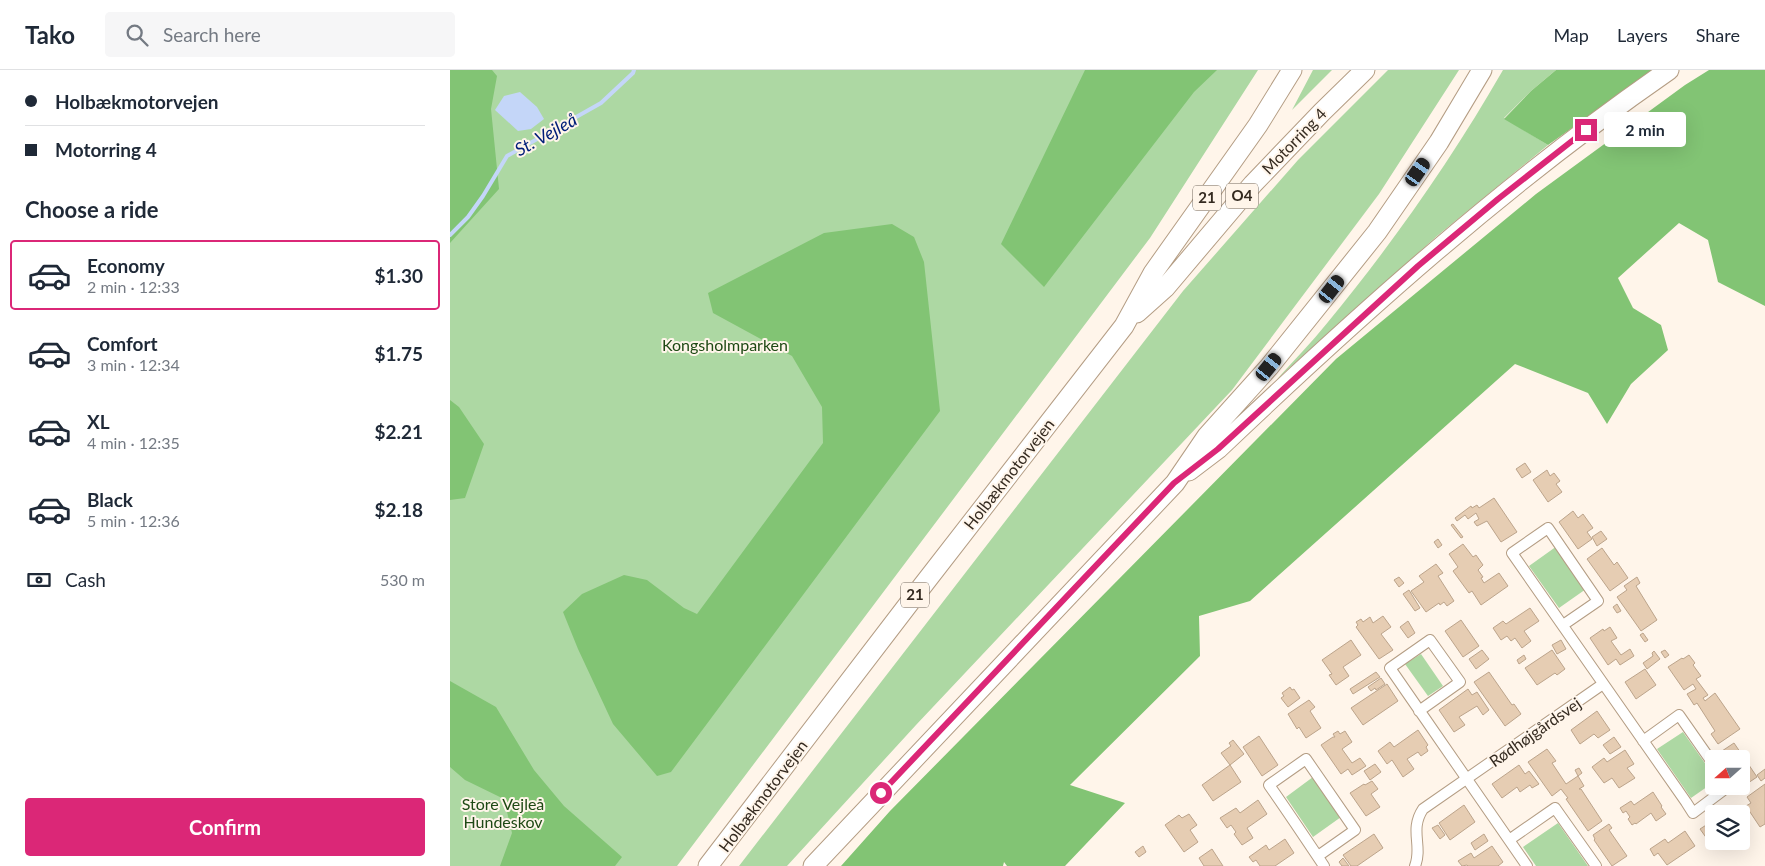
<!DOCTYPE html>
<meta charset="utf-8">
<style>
:root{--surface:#fff;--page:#f6f6f7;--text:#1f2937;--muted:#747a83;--line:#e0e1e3;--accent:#db2777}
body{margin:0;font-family:Lato,sans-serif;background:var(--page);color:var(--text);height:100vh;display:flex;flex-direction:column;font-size:19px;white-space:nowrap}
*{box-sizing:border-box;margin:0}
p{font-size:16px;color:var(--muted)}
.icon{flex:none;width:28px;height:28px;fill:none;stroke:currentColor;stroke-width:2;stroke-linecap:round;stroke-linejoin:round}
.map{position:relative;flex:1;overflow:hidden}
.drawer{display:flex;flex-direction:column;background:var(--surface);width:450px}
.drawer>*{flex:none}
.guide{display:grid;align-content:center;height:110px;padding:0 25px;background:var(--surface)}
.needle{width:32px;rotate:249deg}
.buttons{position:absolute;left:1255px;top:680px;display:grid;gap:10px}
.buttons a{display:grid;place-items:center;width:45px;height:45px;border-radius:5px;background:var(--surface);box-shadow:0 5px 20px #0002;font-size:25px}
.end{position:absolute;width:22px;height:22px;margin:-11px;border:6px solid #db2777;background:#fff;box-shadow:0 0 0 2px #fff}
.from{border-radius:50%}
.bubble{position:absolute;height:35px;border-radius:5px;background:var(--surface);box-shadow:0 5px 20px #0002;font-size:16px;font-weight:700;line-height:35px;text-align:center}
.car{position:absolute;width:15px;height:30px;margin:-15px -8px;border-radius:6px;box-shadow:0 0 4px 1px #0007;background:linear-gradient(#222 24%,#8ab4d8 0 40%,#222 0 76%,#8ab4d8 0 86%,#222 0)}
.guide b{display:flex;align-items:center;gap:18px;height:48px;font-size:19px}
.guide b+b{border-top:1px solid var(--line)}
.guide i{width:12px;height:12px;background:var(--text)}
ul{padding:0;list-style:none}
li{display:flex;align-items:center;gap:15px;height:70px;margin:0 10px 8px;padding:0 15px;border:2px solid transparent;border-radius:5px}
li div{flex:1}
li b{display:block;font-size:19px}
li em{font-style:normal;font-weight:700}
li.current{border-color:var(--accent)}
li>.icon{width:45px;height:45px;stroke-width:1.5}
h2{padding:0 25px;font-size:22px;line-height:60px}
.pay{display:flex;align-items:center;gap:12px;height:55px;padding:0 25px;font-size:19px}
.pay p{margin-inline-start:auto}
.cta{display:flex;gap:10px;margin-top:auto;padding:10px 25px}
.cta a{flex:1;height:58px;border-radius:5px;background:var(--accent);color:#fff;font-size:20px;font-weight:700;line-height:58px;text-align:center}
header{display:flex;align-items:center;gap:30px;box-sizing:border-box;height:70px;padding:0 25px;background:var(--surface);border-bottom:1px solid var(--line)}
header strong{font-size:24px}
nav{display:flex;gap:28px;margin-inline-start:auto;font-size:18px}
.search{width:350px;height:45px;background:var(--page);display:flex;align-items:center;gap:12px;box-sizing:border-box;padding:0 18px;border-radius:5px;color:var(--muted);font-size:19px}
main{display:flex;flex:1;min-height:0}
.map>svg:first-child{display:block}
</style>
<header>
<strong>Tako</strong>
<div class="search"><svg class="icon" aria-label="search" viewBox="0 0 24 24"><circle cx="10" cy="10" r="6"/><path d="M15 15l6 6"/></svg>Search here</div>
<nav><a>Map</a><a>Layers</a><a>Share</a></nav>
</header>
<main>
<section class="drawer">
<div class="guide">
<b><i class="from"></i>Holbækmotorvejen</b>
<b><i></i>Motorring 4</b>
</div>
<h2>Choose a ride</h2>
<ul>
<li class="current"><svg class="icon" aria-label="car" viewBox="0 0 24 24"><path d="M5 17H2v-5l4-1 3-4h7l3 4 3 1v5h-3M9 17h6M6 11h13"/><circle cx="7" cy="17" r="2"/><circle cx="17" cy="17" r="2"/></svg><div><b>Economy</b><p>2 min · 12:33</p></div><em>$1.30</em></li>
<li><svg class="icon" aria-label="car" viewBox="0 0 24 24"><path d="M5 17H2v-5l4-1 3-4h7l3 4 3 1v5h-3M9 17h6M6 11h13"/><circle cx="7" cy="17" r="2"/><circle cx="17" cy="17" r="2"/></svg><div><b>Comfort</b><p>3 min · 12:34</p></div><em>$1.75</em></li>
<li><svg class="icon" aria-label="car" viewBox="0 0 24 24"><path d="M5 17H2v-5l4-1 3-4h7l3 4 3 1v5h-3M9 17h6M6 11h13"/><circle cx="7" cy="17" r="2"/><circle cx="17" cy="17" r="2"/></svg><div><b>XL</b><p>4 min · 12:35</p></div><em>$2.21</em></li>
<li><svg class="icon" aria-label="car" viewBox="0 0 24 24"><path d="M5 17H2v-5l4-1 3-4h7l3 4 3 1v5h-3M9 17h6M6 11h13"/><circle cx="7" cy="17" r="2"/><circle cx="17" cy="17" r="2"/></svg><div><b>Black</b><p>5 min · 12:36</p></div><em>$2.18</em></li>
</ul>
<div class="pay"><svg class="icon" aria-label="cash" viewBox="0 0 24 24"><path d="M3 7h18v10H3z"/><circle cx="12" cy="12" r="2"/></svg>Cash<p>530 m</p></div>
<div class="cta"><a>Confirm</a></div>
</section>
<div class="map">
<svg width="1315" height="796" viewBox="0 0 1315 796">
<rect width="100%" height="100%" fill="#fff5ea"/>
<path fill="#add8a3" d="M0,0H808L700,168L227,796H0Z
M863,0H882L842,40Z
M938,0H1009L929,124L782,320L466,655L337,796H289L733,221L848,90Z
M1053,0H1106L1081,21L1054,48L1098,75L987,166L827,309C844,290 862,272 878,252C943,173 1002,89 1053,0Z
M1107,476L1136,519L1109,538L1079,496Z
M971,584L993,616L978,626L955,594Z
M1233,662L1264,706V712L1241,728L1207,679Z
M863,707L891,747L863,767L836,727Z
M1108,753L1138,796H1086L1073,777Z"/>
<path fill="#82c474" d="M0,0H42L47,6L41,39L49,119L0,173Z
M635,0H767L744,22L594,217L551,174Z
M1106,0H1204L1098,75L1054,49L1081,21Z
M1259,0H1315V236L1268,212L1258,170L1229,153L1168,208L1183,238L1211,255L1218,280L1181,314L1157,354L1138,323L1065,294L800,531L749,546L750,586L620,715L675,733L615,796H557L554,792L553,796H391L440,741L886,289L1086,124L1235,15Z
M442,154L464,167L474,192L490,341L221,702L207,706L163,654L128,579L113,542L132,524L174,505L197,510L234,538L247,544L373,373L372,337L342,286L263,243L258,223L374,163Z
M0,330L9,337L34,374L15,428L0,430Z
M0,611L46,637L84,700L114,736L172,787L165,796H50L62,763L54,729L15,710L0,697Z"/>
<path fill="#c4d6f8" d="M70,22L87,37L94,49L81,59L68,61L45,40L54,26Z"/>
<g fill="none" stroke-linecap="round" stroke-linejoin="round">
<path stroke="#c4d6f8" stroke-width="4" d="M0,165L18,147L33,126L57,86L151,33L183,3L184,0"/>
</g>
<path fill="#e6cdb3" stroke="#bca48b" d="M1075,393L1081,402L1072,408L1066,399Z
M1097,400L1100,406L1104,403L1110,411L1106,414L1112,422L1098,432L1083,410Z
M1044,428L1067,462L1051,472L1037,451L1027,456L1024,452L1029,449L1026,443L1018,449L1015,445L1007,451L1005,448L1021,436L1022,438L1027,435L1029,438Z
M1123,441L1128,448L1133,444L1143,458L1137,462L1142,469L1128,479L1109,452Z
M1003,454L1013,467L1011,468L1001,455Z
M1151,461L1157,469L1147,476L1142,467Z
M988,469L992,475L988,478L984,472Z
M1013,474L1023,487L1026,485L1033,495L1028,500L1033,507L1031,508L1034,513L1049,503L1058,516L1031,535L1022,521L1019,523L1003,501L1008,497L999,484Z
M1152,478L1164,495L1167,492L1178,508L1160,521L1137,489Z
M986,494L993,503L988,506L1004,531L997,536L994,532L990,535L989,533L976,542L961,521L974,512L969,506Z
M949,507L954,513L949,517L944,510Z
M1187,507L1190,513L1186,516L1207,550L1191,561L1167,527L1177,520L1174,516Z
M959,520L970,538L965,541L953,524Z
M1167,534L1171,541L1167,543L1163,537Z
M1080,538L1089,551L1074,561L1081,571L1072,578L1065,568L1061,571L1057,566L1051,570L1043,558L1053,551L1056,554Z
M933,546L941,557L931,564L943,580L929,589L906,557L908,555L906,552L911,549L913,552L920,547L923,553Z
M1011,550L1029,576L1013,587L995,561Z
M958,551L965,563L958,568L950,557Z
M1160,557L1167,568L1161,571L1171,585L1180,579L1184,586L1170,595L1166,589L1158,595L1140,568L1153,559L1154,561Z
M1193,563L1198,570L1195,572L1190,565Z
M901,570L911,585L893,597L899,606L886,615L879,605L882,604L872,590Z
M1111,570L1116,579L1107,584L1102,575Z
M1032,580L1039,589L1026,599L1019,589Z
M1102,580L1115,599L1107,605L1105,603L1087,615L1075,598Z
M1215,580L1219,585L1215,588L1211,582Z
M1204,581L1210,589L1197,599L1193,593L1203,586L1202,583Z
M1074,585L1076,589L1069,594L1067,590Z
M1239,585L1245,593L1243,595L1251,606L1246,609L1258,625L1253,628L1255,631L1265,623L1290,659L1268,674L1261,664L1265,661L1247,633L1244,635L1237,624L1246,619L1243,614L1234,620L1218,597L1232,588L1233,589Z
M1195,599L1206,615L1186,629L1175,612Z
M926,602L930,607L903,624L900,619Z
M1039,602L1062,635L1064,634L1071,644L1055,656L1024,612Z
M931,608L935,614L926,620L925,618L921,621L918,617Z
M937,614L948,631L913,655L901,638Z
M840,617L842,620L844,619L850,628L838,637L831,628L834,626L832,623Z
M1018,619L1022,625L1027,622L1039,640L1033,645L1027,636L1009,647L1015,655L1004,662L989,640Z
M859,630L865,637L860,641L871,658L856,668L849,657L847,659L838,644Z
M1147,641L1160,660L1148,668L1144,664L1130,674L1121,660Z
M968,660L978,675L976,677L978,681L971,686L968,682L957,689L964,699L953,707L942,690L937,694L928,681L940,672L944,677Z
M888,661L890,664L895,661L902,672L892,679L902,693L910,688L916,696L902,705L898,699L891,704L871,675L883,667H885L883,664Z
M809,666L828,695L812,706L793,677Z
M1164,667L1171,677L1160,684L1153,675Z
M783,670L794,684L780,695L771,683L781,676L779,673Z
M1284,673L1307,707L1292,717L1291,689H1273L1269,683Z
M1097,679L1106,691L1102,693L1116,714L1128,706L1134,716L1129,719H1131L1152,751L1138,761L1116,729L1118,728L1114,723L1111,719L1102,726L1078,692Z
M1175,680L1184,694L1177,698L1185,708L1169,718L1162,708L1154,713L1142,697L1154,688L1157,692Z
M925,694L931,702L920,710L914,701Z
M780,695L791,712L763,731L752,715Z
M1069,695L1075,704L1079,701L1089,714L1082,718L1080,715L1070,722L1067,717L1052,728L1042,714Z
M1129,698L1132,703L1128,706L1125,700Z
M1315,699V708L1311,711L1307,705Z
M922,711L928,719L921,724L930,737L916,746L900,723L914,714L915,715Z
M1315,714V754L1310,757L1296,736L1301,733L1297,727Z
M1203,722L1212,736L1211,737L1216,744L1206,751L1201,743L1186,754L1185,753L1182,755L1178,749L1180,747L1176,741L1173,743L1170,738L1181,731L1184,735Z
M808,730L817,744L797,758L803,768L792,775L784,764L786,762L781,755L777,758L770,748L786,738L790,743Z
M1014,735L1025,752L1000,770L989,753Z
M739,744L747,755L740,760L748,772L734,782L715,755L729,745L732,748Z
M1264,750V770L1260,773L1250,759Z
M1291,751L1297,760L1291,764Z
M1159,754L1162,758L1159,760L1177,786L1162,796L1144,770L1145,769L1143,765Z
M988,755L995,765L990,769L982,758Z
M1235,761L1245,776L1217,795L1208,783L1204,786L1200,779L1215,769L1218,773Z
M924,764L933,778L907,796H901L893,785Z
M1034,764L1038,771L1025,780L1021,773Z
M835,769L844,783L825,796H810L806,790L803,792L799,787L816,775L819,780Z
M693,776L696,782L689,787L685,782Z
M1042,776L1053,792L1048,796H1018L1017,795L1012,796L1008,791L1021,783L1024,788Z
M762,779L773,796H754L749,788Z
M893,788L899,796H892L889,792Z"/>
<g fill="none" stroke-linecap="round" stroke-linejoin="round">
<defs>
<path id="minor" d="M1113,555L1148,531L1098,458L1062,483L1236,732L1243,743L1279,716
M969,641L1010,612L980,570L940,598L976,650L1077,796
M1193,671L1229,645L1264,695
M1059,770L1105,738L1146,796
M868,786L905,760L856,689L819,715C838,742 856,769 874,796
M965,796C973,776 959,760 973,739L1153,614"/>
<path id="motorway" d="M687,243L715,218L803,114L872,42L915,0
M739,401L768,379C910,244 1057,112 1219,0
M258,796L470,519L674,256L703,203L808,55L842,0
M363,796L725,413L757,366L819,297L927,162L989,72L1032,0"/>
</defs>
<use href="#minor" stroke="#b49d84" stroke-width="12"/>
<use href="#motorway" stroke="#b49d84" stroke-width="21"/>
<use href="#minor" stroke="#fff" stroke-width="10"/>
<use href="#motorway" stroke="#fff" stroke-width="19"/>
</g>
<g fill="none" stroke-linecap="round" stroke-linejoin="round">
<path stroke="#db2777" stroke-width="6" d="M431,723L724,413L768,379L968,196L1048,129L1136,60"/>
</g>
<g text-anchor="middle" stroke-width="4" stroke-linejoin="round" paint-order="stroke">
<g fill="#fff5ea" stroke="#71675d" stroke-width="1">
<rect x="776" y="113.5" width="32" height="25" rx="4"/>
<rect x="743" y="115.5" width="28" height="25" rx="4"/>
<rect x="451" y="512.5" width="28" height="25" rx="4"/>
</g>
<g font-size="15" font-weight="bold" fill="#342a20">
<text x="792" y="131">O4</text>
<text x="757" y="133">21</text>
<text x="465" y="530">21</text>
</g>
<g font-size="16" fill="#342a20" stroke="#fff5ea">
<text transform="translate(844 71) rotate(-46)" y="6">Motorring 4</text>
<text transform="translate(559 404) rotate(-52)" y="6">Holbækmotorvejen</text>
<text transform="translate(1085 662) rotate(-35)" y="6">Rødhøjgårdsvej</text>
<text transform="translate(313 726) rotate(-53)" y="6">Holbækmotorvejen</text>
</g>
<g font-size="16" fill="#1e4914" stroke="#fff5ea">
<text x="275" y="281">Kongsholmparken</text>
<text x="53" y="740">Store Vejleå<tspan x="53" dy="18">Hundeskov</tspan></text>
</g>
<g font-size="18" font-style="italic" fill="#001d79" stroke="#fff5ea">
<text transform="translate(96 65) rotate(-29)" y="6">St. Vejleå</text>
</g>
</g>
</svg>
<div class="buttons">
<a><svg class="needle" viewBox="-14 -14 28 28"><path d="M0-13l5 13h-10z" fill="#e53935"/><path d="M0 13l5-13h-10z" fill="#747a83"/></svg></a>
<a><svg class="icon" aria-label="layers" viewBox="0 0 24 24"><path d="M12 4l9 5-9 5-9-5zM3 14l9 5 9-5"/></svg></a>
</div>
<i class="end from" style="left:431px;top:723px"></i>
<i class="end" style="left:1136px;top:60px"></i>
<div class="bubble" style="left:1154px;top:42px;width:82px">2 min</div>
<i class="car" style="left:968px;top:102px;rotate:35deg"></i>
<i class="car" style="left:882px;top:219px;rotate:38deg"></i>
<i class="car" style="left:819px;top:297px;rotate:39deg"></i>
</div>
</main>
